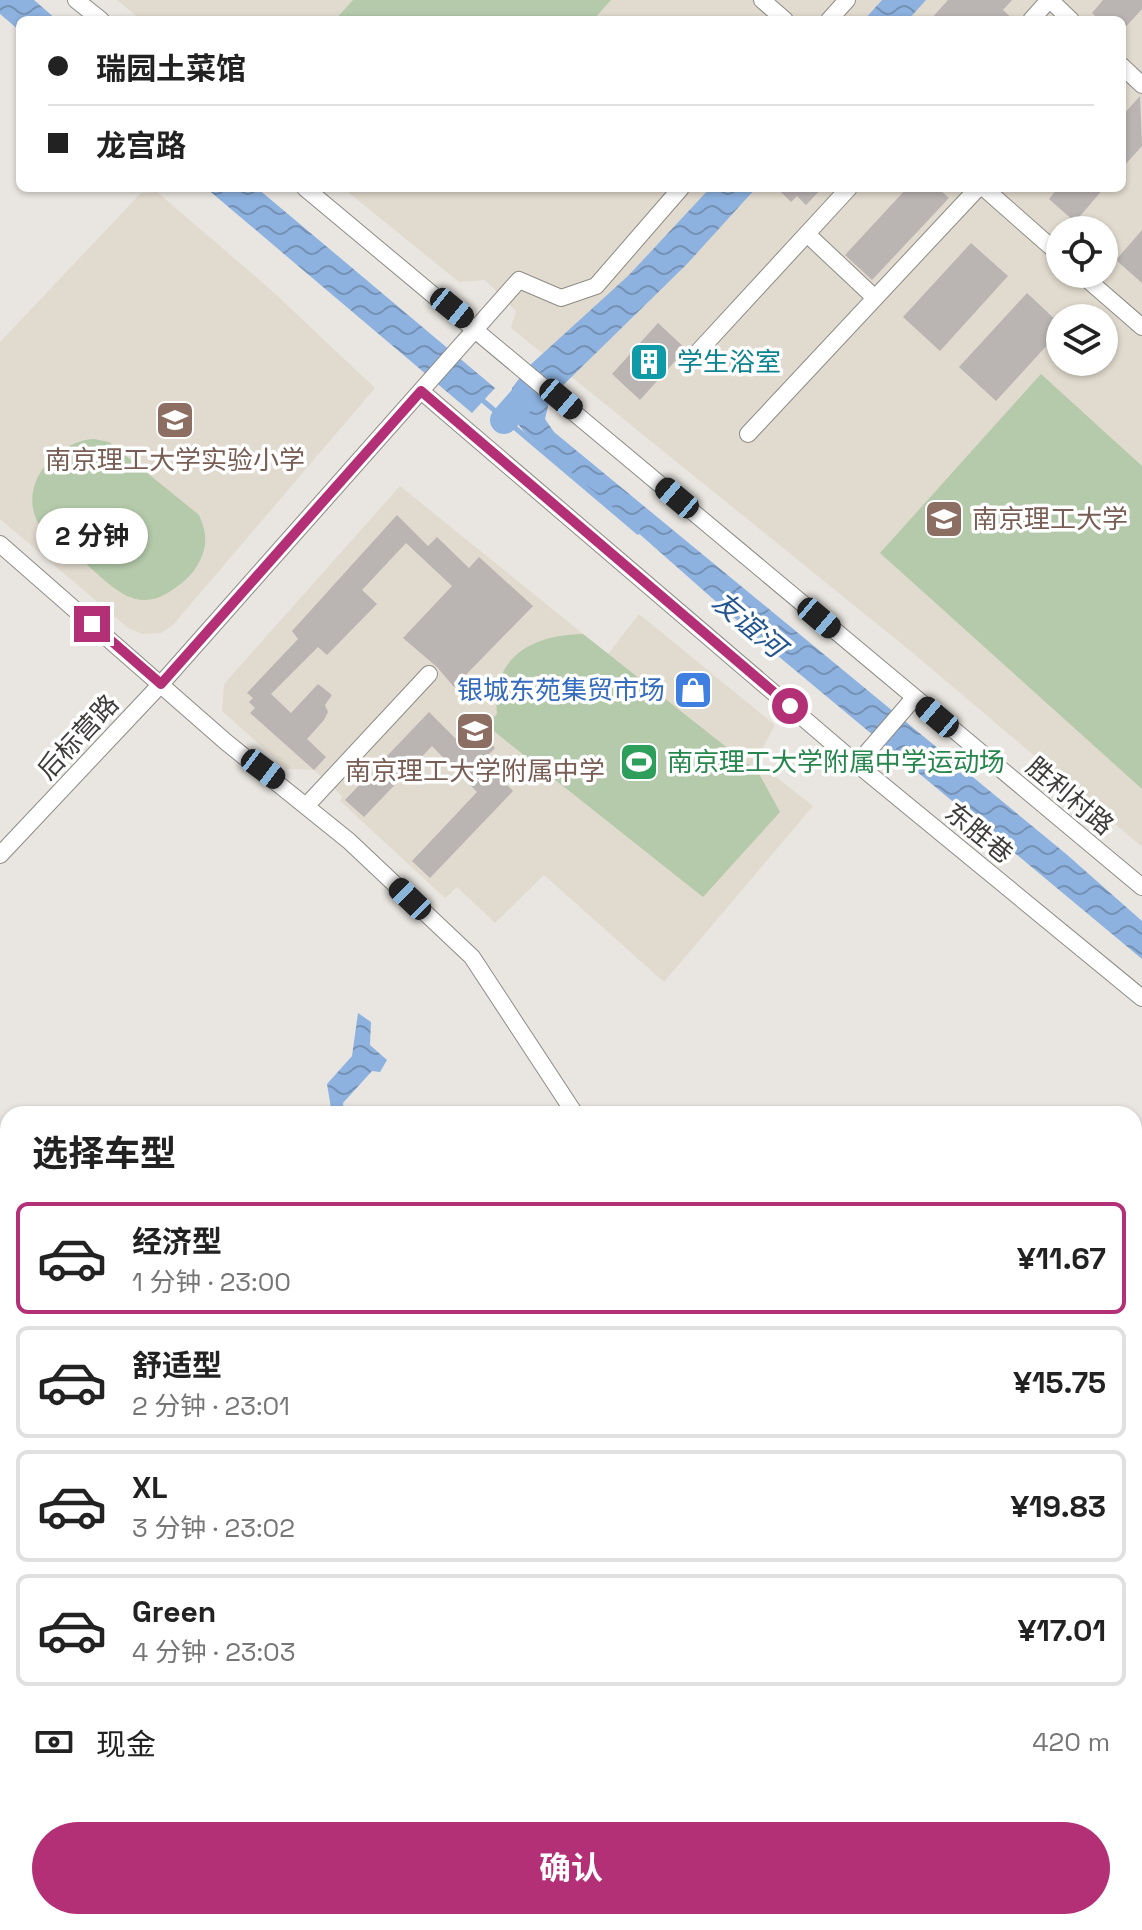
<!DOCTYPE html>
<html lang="zh">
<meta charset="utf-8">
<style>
:root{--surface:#fff;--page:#f6f6f6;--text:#222;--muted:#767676;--line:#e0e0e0;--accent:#b43076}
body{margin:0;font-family:"Space Grotesk","Noto Sans SC",sans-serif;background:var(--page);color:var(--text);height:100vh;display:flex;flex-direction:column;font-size:30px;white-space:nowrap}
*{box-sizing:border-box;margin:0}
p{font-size:26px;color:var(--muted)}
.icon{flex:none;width:44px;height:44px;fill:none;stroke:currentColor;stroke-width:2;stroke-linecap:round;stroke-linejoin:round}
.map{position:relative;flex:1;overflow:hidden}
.drawer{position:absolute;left:0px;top:1106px;width:1142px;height:824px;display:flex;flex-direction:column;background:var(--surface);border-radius:24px 24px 0 0;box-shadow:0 2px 6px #0004}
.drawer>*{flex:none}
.hud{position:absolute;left:16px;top:16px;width:1110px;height:176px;border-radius:12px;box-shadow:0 2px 6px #0004;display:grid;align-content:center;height:176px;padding:0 32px;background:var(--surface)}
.tools{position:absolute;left:1046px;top:216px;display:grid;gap:16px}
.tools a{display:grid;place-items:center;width:72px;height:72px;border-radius:50%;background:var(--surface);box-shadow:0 2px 6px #0004;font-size:40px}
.end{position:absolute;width:36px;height:36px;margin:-18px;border:10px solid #b43076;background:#fff;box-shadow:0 0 0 4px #fff}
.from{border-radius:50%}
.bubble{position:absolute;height:56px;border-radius:28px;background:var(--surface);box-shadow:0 2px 6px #0004;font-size:26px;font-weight:700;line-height:56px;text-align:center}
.car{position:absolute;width:24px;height:48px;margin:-24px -12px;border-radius:10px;box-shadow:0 0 6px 2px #0007;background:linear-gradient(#222 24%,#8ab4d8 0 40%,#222 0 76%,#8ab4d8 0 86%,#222 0)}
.hud b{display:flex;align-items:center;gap:28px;height:76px;font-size:30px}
.hud b+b{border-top:2px solid var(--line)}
.hud i{width:20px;height:20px;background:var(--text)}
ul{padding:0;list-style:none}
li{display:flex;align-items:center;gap:24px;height:112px;margin:0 16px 12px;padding:0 16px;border:4px solid var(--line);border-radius:12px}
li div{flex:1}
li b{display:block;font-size:30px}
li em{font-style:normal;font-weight:700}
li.current{border-color:var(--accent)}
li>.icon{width:72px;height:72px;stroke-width:1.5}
h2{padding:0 32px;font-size:36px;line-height:96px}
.pay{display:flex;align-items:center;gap:20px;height:88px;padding:0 32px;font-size:30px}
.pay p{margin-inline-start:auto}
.button{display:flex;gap:16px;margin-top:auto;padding:16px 32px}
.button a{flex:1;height:92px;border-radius:48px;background:var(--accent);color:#fff;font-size:32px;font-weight:700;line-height:92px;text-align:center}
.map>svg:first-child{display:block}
</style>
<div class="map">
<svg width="1142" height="1930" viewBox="0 0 1142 1930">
<defs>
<pattern id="water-waves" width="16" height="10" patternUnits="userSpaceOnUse" patternTransform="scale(2)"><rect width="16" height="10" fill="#8db2df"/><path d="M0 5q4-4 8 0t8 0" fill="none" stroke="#7592b6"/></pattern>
</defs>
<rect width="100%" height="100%" fill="#e9e6e1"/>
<path fill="#e1dace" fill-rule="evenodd" d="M117,0H1142V847L913,653L511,328L516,311L485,280L459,282L343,188H1122V20H141ZM1060,230H1104V274H1060ZM1060,318H1104V362H1060Z
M157,192L270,289L375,388L172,626L161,633L143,634L128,628L0,519V342L141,193Z
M400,486L608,654L639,614L775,725L756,761L813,806L664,982L544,875L495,923L457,887L445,898L340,801L342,796L314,770L287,769L222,711L224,684Z"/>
<path fill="#b4caaa" d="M353,0H611L593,20H335Z
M1041,374L1142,466V789L880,553Z
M94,439L109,442L199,515C209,537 207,552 193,572C188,578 182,583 175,588C134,619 110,583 78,557C67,548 48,537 40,526C15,487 55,441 94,439Z
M583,634L758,772L780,812L703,897L486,725L497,714C491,657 532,635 583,634Z"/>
<path fill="url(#water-waves)" d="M0,0H34L57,20H20V31L0,14Z
M882,0H926L908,20H864Z
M206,188H257L495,388L472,413Z
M710,188H756L687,264L550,398L545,419L554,432L1065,853L1142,921V959L772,651L524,432L510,413L512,388L528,367L629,275Z
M358,1013L371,1022L370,1045L387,1060L380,1072L372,1071L343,1103L344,1114H332L327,1084L352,1056Z
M1142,1329V1426L1134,1440V1341Z
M757,1922H824L818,1930H751Z"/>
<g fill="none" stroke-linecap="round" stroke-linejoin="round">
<path stroke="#8db2df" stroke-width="5" d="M481,399L638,532"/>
<path stroke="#8db2df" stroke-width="28" d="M504,420L535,385"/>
</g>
<path fill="#bab4b3" d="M948,0H1012L1003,10L1014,20H930Z
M1103,0H1142V9L1122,31V20H1100L1092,13Z
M1140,96L1142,146L1122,168V116Z
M777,188H822L806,205L797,196L791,202Z
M907,188H938L949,198L872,280L845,255Z
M1058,188H1104L1075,222L1049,199Z
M1142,230V283L1116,260Z
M971,243L1008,276L940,351L903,317Z
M1027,293L1060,324V331L996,401L959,367Z
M658,323L686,349L640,400L612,374Z
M397,515L428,546L437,537L469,568L479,557L533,606L454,687L437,667L403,638L452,586L406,543L362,590L377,604L327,655L318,647L271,694L291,713L318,684L332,695L325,705L328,712L324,720L307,739L326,757L314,770L250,713L255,708L249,702L253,698L247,693L298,639L292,631Z
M429,712L456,739L471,724L495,748L483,760L513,791L430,878L412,861L477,792L432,746L364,817L345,800Z"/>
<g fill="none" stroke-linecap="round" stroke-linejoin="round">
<defs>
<path id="minor" d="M76,0L101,20
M762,0L785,20
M1050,0L1071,20
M829,20L847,0
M1031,20L1049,0
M1122,66L1142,85
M305,188L1142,887
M984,188L1060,255
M807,234L875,298
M1081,274L1142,327
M697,353L849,188
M421,391L857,764L1142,998
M748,434L978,188
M0,544L226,742L349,841L472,957L575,1114
M857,764L914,698
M307,805L429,674
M0,855L161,684L519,280L561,298L596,286L681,188
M1134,1277L1142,1265
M0,1715L8,1722
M1134,1777L1142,1768
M224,1922L233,1930
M305,1922L308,1930
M832,1922L840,1930
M692,1930L698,1922
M1002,1930L1010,1922"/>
</defs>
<use href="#minor" stroke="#8d8b86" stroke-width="18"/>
<use href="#minor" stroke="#fff" stroke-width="16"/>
</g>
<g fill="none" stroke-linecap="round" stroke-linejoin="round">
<path stroke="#b43076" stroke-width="10" d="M92,624L161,684L421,391L790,706"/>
</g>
<defs>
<symbol id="building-square" viewBox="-11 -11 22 22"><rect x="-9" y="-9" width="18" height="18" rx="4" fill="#0f9aa8" stroke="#fff"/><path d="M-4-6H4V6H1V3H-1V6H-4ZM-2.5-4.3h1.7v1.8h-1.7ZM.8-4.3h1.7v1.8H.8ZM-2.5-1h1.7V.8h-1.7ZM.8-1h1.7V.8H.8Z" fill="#fff"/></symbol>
<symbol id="school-square" viewBox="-11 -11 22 22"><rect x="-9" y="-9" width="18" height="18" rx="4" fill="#8d6e63" stroke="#fff"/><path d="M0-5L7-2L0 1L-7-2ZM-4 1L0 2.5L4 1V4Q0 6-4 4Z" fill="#fff"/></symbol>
<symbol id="university-square" viewBox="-11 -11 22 22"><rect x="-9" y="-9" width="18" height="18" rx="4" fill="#8d6e63" stroke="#fff"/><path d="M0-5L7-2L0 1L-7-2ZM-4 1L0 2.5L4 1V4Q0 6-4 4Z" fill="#fff"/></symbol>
<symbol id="shop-square" viewBox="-11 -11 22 22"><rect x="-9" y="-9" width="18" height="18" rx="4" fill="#3f7fe0" stroke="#fff"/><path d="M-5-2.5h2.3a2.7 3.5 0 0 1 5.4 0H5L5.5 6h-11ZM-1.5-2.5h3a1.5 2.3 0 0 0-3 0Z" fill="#fff"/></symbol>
<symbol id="stadium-square" viewBox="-11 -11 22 22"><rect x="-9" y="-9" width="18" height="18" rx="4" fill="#2e9e5b" stroke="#fff"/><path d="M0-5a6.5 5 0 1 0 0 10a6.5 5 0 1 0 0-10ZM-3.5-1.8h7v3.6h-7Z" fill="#fff"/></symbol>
</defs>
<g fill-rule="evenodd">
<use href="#building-square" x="627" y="340" width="44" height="44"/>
<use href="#school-square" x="153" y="398" width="44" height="44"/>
<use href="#university-square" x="922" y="497" width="44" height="44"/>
<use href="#shop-square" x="671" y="668" width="44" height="44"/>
<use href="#school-square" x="453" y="709" width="44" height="44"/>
<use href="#stadium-square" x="617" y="740" width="44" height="44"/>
</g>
<g text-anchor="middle" stroke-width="7" stroke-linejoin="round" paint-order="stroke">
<g font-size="26" fill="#0d838f" stroke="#fff" text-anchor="start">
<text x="677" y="371">学生浴室</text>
</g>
<g font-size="26" fill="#785e54" stroke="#fff">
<text x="175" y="469">南京理工大学实验小学</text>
<text x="972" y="528" text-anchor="start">南京理工大学</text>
<text x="475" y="780">南京理工大学附属中学</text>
</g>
<g font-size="26" fill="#366cbe" stroke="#fff" text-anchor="end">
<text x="665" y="699">银城东苑集贸市场</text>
</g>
<g font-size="26" fill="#3e3c3a" stroke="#fff">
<text transform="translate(78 737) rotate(-47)" y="9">后标营路</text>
<text transform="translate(1070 796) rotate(40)" y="9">胜利村路</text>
<text transform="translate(979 833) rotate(39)" y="9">东胜巷</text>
</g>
<g font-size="26" fill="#27864d" stroke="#fff" text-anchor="start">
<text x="667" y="771">南京理工大学附属中学运动场</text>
</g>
<g font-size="28" font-style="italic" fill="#25558e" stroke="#fff">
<text transform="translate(749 624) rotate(40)" y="10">友谊河</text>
</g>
</g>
</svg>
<div class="tools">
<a><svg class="icon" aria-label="locate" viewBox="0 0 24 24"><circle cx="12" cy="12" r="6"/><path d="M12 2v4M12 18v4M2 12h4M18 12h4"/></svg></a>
<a><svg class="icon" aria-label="layers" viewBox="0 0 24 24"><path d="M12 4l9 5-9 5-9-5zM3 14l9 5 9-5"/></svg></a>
</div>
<i class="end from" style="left:790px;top:706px"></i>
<i class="end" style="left:92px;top:624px"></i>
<div class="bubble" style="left:36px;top:508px;width:112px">2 分钟</div>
<i class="car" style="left:452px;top:308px;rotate:129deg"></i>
<i class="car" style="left:561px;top:399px;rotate:130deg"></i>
<i class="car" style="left:677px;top:498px;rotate:310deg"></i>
<i class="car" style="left:819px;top:618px;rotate:130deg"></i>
<i class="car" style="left:937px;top:717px;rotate:310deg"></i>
<i class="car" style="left:263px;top:769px;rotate:127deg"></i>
<i class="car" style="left:410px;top:899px;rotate:314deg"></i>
<div class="hud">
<b><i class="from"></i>瑞园土菜馆</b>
<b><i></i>龙宫路</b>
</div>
<section class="drawer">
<h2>选择车型</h2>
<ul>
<li class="current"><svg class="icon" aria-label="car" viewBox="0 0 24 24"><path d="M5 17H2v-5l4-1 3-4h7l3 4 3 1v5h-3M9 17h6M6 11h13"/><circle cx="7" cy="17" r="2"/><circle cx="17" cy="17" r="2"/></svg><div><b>经济型</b><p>1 分钟 · 23:00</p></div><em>¥11.67</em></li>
<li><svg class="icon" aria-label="car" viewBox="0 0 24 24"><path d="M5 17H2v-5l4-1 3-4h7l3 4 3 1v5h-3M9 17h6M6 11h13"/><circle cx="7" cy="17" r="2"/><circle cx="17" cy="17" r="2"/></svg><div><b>舒适型</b><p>2 分钟 · 23:01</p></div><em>¥15.75</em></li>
<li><svg class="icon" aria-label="car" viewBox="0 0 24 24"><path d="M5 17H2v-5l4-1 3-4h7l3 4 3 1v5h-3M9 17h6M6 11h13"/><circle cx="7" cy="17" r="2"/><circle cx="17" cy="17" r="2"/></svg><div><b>XL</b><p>3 分钟 · 23:02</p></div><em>¥19.83</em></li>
<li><svg class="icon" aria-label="car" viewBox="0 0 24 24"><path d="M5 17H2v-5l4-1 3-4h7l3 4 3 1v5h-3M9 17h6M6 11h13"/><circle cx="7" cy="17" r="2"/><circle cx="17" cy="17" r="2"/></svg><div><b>Green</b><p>4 分钟 · 23:03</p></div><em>¥17.01</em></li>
</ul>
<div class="pay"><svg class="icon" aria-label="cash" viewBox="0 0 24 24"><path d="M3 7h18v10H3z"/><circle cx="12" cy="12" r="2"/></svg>现金<p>420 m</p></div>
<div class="button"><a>确认</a></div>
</section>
</div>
